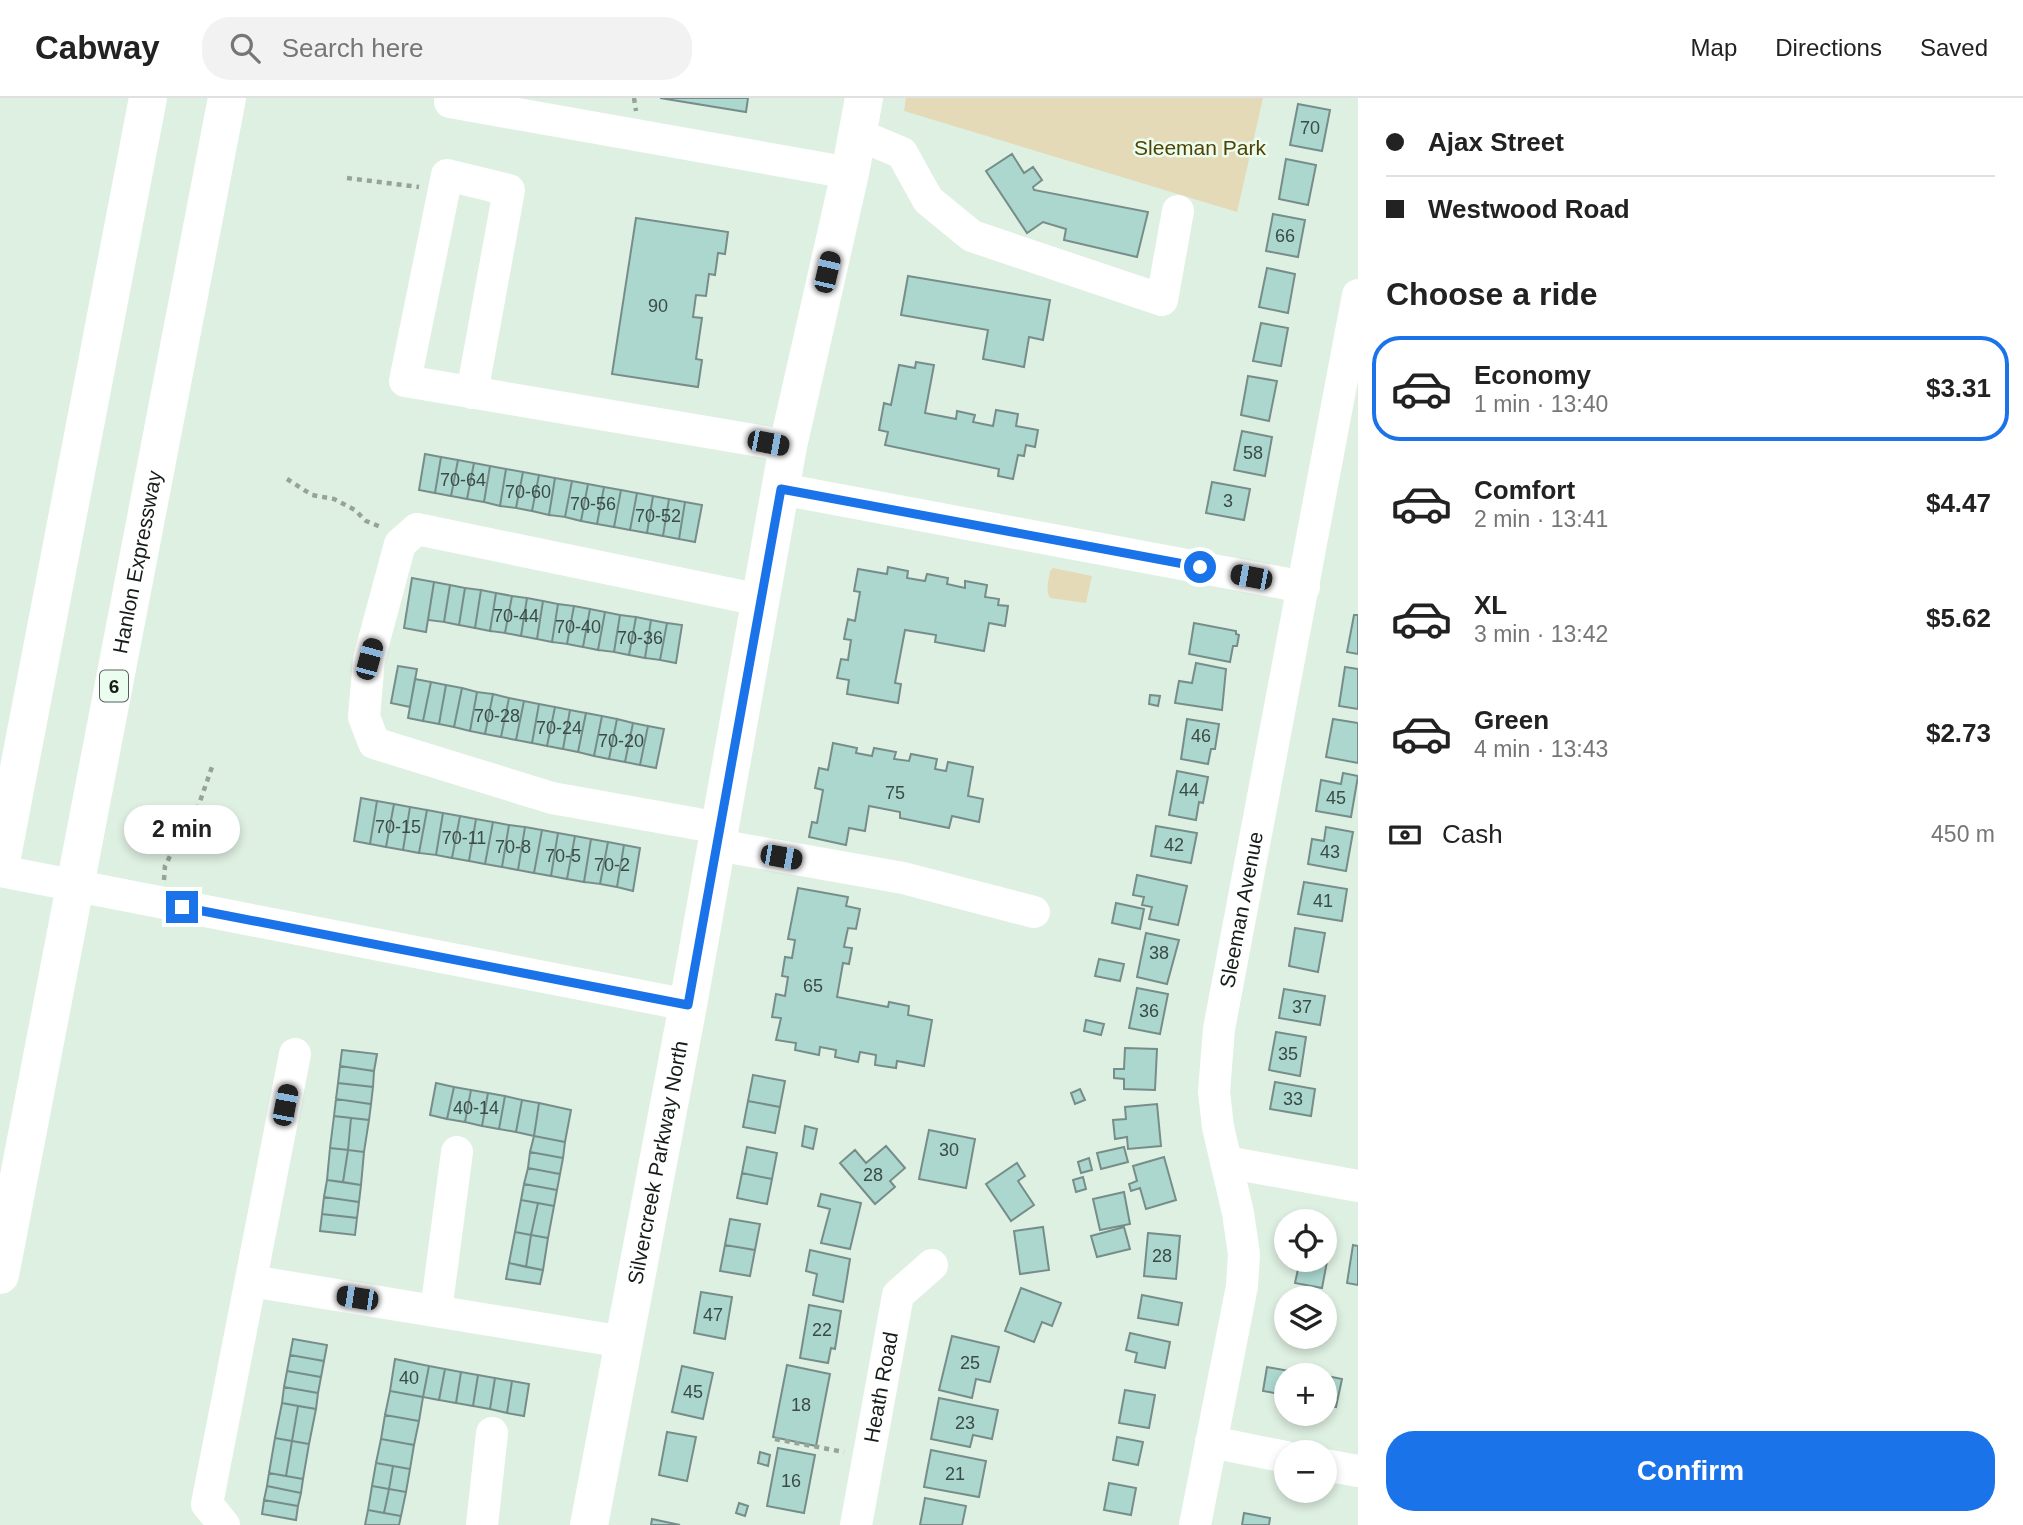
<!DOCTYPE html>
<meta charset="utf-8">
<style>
:root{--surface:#fff;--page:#f2f2f2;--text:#222;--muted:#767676;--line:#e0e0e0;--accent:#1a73e8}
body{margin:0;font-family:Helvetica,sans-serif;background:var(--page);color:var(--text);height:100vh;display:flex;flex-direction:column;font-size:26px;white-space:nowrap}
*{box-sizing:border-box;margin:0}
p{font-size:23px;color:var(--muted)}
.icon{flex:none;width:38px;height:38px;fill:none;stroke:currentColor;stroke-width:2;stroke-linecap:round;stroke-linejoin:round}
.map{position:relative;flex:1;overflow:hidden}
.panel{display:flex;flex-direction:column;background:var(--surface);width:665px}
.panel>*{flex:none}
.hud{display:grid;align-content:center;height:154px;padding:0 28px;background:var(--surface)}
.fabs{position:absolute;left:1274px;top:1111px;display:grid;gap:14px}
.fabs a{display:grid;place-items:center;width:63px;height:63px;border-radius:50%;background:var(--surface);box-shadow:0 4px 10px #0003;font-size:35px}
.end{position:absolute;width:32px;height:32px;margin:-16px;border:9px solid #1a73e8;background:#fff;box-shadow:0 0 0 4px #fff}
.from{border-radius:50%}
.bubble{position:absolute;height:49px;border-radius:24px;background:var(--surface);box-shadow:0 4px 10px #0003;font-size:23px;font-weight:700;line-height:49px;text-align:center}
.car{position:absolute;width:21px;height:42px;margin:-21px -10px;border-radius:9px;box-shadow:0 0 5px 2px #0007;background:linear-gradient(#222 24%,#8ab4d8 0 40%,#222 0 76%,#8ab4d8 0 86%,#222 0)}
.hud b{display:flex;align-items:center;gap:24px;height:66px;font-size:26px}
.hud b+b{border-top:2px solid var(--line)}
.hud i{width:18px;height:18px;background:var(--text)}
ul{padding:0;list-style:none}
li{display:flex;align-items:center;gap:21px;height:105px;margin:0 14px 10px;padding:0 14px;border:4px solid transparent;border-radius:28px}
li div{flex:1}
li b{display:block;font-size:26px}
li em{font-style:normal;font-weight:700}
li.active{border-color:var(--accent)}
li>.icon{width:63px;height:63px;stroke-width:1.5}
h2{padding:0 28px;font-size:32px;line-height:84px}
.pay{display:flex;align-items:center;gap:18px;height:77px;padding:0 28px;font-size:26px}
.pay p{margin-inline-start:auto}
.primary-button{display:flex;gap:14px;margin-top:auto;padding:14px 28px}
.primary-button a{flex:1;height:80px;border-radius:28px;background:var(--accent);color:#fff;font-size:28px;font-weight:700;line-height:80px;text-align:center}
header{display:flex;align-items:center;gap:42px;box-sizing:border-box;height:98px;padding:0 35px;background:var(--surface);border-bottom:2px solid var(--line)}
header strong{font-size:33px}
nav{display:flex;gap:38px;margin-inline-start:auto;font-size:24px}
.search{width:490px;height:63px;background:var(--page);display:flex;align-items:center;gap:18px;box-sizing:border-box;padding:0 24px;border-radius:28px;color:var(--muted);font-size:26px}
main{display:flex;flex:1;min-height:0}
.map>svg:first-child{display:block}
</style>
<header>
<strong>Cabway</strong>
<div class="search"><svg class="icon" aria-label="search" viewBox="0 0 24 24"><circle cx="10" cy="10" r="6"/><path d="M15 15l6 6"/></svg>Search here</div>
<nav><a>Map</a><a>Directions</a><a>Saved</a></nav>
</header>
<main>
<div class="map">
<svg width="1358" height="1427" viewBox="0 0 1358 1427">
<rect width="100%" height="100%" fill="#def0e2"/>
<path fill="#e4dab8" d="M906,0H1263L1237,114L904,13Z
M1053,470L1092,478L1086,505L1050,500C1045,492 1049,481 1050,473Z"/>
<path fill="#abd7cf" stroke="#778d89" stroke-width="2" d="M660,0H748L746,14Z
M1298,6L1330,12L1322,53L1290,47Z
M1012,56L1024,75L1033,69L1042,82L1033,89L1034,92L1148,114L1137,159L1064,142L1066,131L1043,124L1027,135L986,73Z
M1286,61L1316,67L1308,107L1279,101Z
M1273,116L1305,122L1298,159L1266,153Z
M636,120L728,134L725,156L718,155L715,177L709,176L706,198L696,197L693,219L702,220L696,261L702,262L698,289L612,276Z
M1267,170L1295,176L1288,215L1259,209Z
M908,178L1050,202L1043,242L1029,239L1024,269L983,261L988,232L901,217Z
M1261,225L1288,230L1281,268L1253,263Z
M916,264L934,267L925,315L956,321L957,313L975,317L973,324L993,328L996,312L1018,316L1016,328L1038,332L1035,349L1026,347L1024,358L1018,357L1013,381L998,378L999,371L885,347L888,334L879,332L884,305L891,307L899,267L915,270Z
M1248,278L1277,283L1269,323L1241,317Z
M1242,333L1272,339L1265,378L1234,372Z
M425,356L441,359L435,395L419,392Z
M441,359L458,362L451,398L435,395Z
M458,362L474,365L467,401L451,398Z
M474,365L490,368L484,404L467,401Z
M490,368L506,371L500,408L484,404Z
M506,371L523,374L516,410L500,408Z
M523,374L539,377L532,413L516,410Z
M539,377L555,380L549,417L532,413Z
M555,380L572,383L565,419L549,417Z
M572,383L588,386L581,423L565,419Z
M1212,384L1250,391L1244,422L1206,415Z
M588,386L604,389L597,426L581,423Z
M604,389L621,392L614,429L597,426Z
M621,392L637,395L630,432L614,429Z
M637,395L653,398L647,435L630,432Z
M653,398L669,401L663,438L647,435Z
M669,401L685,404L679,441L663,438Z
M685,404L702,407L695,444L679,441Z
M888,469L908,473L907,480L925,483L927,476L948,480L947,486L965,490V483L987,487L985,499L999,501L998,507L1008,508L1005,528L989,525L984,553L935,544L936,537L905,532L895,585L901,586L898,605L847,596L849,582L837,580L841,561L848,562L851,542L844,541L848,521L855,523L860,494L854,493L858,471L887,476Z
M412,480L434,484L426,534L404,530Z
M434,484L450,487L444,524L428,522Z
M450,487L465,490L459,527L444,524Z
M465,490L481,492L475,530L459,527Z
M481,492L496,495L490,533L475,530Z
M496,495L512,498L505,535L490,533Z
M512,498L527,500L521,538L505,535Z
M527,500L543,503L537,541L521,538Z
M543,503L558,506L552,544L537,541Z
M558,506L574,508L567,546L552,544Z
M574,508L590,511L583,549L567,546Z
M590,511L605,514L598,552L583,549Z
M605,514L620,517L614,554L598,552Z
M620,517L636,519L629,557L614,554Z
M1354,517H1358V556L1347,554Z
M636,519L651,522L645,560L629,557Z
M651,522L667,525L660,562L645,560Z
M667,525L682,527L676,565L660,562Z
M1194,525L1236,533V536L1239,537L1237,548H1233L1230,564L1189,556Z
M1196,565L1226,571L1222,612L1175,605L1179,583L1192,585Z
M398,568L417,571L410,609L391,605Z
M1345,569L1358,571V611L1339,608Z
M415,581L431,584L423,623L408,620Z
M431,584L446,587L439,626L423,623Z
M446,587L462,590L454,629L439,626Z
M462,590L477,594L470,633L454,629Z
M477,594L493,596L485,636L470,633Z
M493,596L509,600L501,639L485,636Z
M1150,597L1160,598L1158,608L1149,606Z
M509,600L524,603L516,642L501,639Z
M524,603L539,606L532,645L516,642Z
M539,606L555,609L547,648L532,645Z
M555,609L570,612L563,651L547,648Z
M570,612L586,615L578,654L563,651Z
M586,615L602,618L594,658L578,654Z
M602,618L617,621L609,661L594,658Z
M617,621L633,625L625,664L609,661Z
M1187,621L1219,626L1215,651H1211L1208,666L1181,661Z
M1333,621L1358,625V665L1326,659Z
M633,625L648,628L640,667L625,664Z
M648,628L664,631L656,670L640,667Z
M833,645L857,650L856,655L872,658L874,650L896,654L894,661L909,663L911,656L937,661L935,671L946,673L948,664L973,669L968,698L983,701L979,724L952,718L949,730L900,720V714L869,708L865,733L849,730L846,747L809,739L812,724L817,725L823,692L815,690L819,670L828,672Z
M1177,673L1208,679L1203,705L1199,704L1196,722L1169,717Z
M1343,675L1358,678L1351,719L1316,713L1321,682L1341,686Z
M361,700L377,703L370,746L354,743Z
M377,703L394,706L386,749L370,746Z
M394,706L410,709L403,752L386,749Z
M410,709L427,712L419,755L403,752Z
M427,712L443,715L436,757L419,755Z
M443,715L460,718L452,760L436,757Z
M460,718L476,721L469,763L452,760Z
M476,721L493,724L485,766L469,763Z
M493,724L509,727L502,769L485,766Z
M509,727L525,729L518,772L502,769Z
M1156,728L1197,735L1191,765L1151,758Z
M525,729L542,732L534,775L518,772Z
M1326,729L1353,734L1346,773L1308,766L1312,741L1324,743Z
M542,732L558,735L551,778L534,775Z
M558,735L575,738L567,781L551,778Z
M575,738L591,741L584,784L567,781Z
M591,741L608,744L600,786L584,784Z
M608,744L624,747L617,789L600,786Z
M624,747L640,750L633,793L617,789Z
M1137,777L1187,788L1178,827L1149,821L1152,809L1142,807L1144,799L1133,797Z
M1304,784L1347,791L1342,823L1298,816Z
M798,790L848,799L846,808L860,811L856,831L848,830L844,849L852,850L849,866L843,865L837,899L888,909L889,904L909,908L908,917L932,922L924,968L897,963L896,970L875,967L876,957L860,954L858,964L835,959L836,952L820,949L819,957L795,952L796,945L776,942L781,920L772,919L776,896L785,898L788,879L782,878L785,859L792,860L795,842L788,841Z
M1116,805L1144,811L1140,831L1112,825Z
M1295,830L1325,835L1318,874L1289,868Z
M1146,835L1179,842L1167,886L1137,879Z
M1099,861L1124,866L1120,883L1095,878Z
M1137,890L1168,896L1160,936L1129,930Z
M1284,891L1325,898L1320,927L1279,920Z
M1086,922L1104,926L1101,937L1084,933Z
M1276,934L1306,939L1300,978L1269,972Z
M1125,950L1157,951L1155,992L1124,991V981L1114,980V971H1124Z
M342,952L377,956L374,973L340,968Z
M340,968L374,973L373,989L338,985Z
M753,977L785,983L780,1009L748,1003Z
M1275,984L1315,991L1311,1018L1270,1011Z
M338,985L373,989L371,1006L336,1001Z
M436,985L454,989L447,1021L430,1017Z
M454,989L471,992L465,1024L447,1021Z
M1080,991L1085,1002L1075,1006L1071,995Z
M471,992L488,995L482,1028L465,1024Z
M488,995L505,998L499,1031L482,1028Z
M505,998L522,1002L516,1034L499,1031Z
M336,1001L371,1006L369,1022L334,1018Z
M522,1002L539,1005L534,1038L516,1034Z
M748,1003L780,1009L775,1035L743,1029Z
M539,1005L571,1012L565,1044L534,1038Z
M1157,1006L1161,1048L1128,1051L1127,1039L1115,1041L1113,1022L1126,1021L1125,1009Z
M334,1018L351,1020L348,1052L330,1050Z
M351,1020L369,1022L364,1054L348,1052Z
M805,1028L817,1031L813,1051L802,1048Z
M929,1032L975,1041L966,1090L919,1081Z
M534,1038L565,1044L563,1060L530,1054Z
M886,1048L905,1070L890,1083L895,1089L875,1106L840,1065L855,1052L866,1065Z
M747,1049L777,1055L772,1081L742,1075Z
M1124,1049L1128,1064L1101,1071L1097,1055Z
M330,1050L348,1052L343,1084L327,1082Z
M348,1052L364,1054L361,1087L343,1084Z
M530,1054L563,1060L560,1076L528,1070Z
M1164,1059L1176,1102L1146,1111L1140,1090L1131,1093L1129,1086L1137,1083L1133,1068Z
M1089,1060L1092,1072L1081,1075L1078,1064Z
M1017,1065L1025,1078L1018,1083L1034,1107L1011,1123L986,1086Z
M528,1070L560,1076L557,1092L524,1086Z
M742,1075L772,1081L767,1106L737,1100Z
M1083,1079L1086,1091L1076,1094L1073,1082Z
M327,1082L361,1087L359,1104L324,1099Z
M524,1086L557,1092L554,1108L521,1102Z
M1124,1094L1130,1126L1100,1132L1093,1101Z
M821,1096L861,1105L850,1151L821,1145L830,1111L818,1108Z
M324,1099L359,1104L357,1120L322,1116Z
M521,1102L538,1105L531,1137L515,1134Z
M538,1105L554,1108L548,1140L531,1137Z
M322,1116L357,1120L355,1137L320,1133Z
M730,1121L760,1126L755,1152L725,1147Z
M1043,1129L1049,1172L1020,1176L1014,1133Z
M1124,1129L1130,1151L1097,1159L1091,1138Z
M515,1134L531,1137L526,1169L509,1165Z
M1148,1135L1180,1138L1176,1181L1144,1178Z
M531,1137L548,1140L543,1172L526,1169Z
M725,1147L755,1152L750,1178L720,1173Z
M1353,1147L1358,1148V1187L1347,1185Z
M810,1152L850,1161L843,1204L813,1197L817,1176L806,1173Z
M1325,1152L1329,1153L1322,1190L1295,1185L1300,1162H1325Z
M509,1165L543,1172L540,1186L506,1181Z
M1021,1190L1061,1205L1052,1228L1042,1224L1034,1244L1005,1233Z
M701,1194L732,1199L725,1241L694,1235Z
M1142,1197L1182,1205L1178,1227L1138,1220Z
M809,1207L841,1213L835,1251L831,1250L828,1265L800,1260Z
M1130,1235L1170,1244L1165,1270L1135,1264L1137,1255L1126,1252Z
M952,1238L999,1249L990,1284L976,1281L972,1300L939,1292Z
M293,1241L327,1247L324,1263L290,1257Z
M290,1257L324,1263L321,1279L287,1273Z
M395,1261L429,1268L423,1299L390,1293Z
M787,1267L830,1276L816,1348L773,1339Z
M429,1268L445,1271L439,1302L423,1299Z
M682,1268L713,1275L703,1321L672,1314Z
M1267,1269L1295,1274L1294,1278H1286V1297L1263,1293Z
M445,1271L461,1274L456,1305L439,1302Z
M287,1273L321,1279L318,1295L284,1289Z
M461,1274L478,1277L473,1308L456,1305Z
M1312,1275L1342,1281L1336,1309L1325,1307V1278H1311Z
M478,1277L495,1280L490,1311L473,1308Z
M495,1280L512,1283L507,1315L490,1311Z
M512,1283L529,1286L524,1318L507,1315Z
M284,1289L318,1295L316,1311L282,1305Z
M1125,1292L1155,1297L1149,1330L1119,1325Z
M390,1293L423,1299L419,1323L385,1317Z
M939,1300L998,1312L992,1341L973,1337L970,1349L931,1341Z
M282,1305L298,1308L292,1343L275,1340Z
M298,1308L316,1311L309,1346L292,1343Z
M385,1317L419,1323L414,1347L381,1341Z
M667,1334L696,1339L687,1383L659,1377Z
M1117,1339L1143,1344L1138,1367L1113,1362Z
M275,1340L292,1343L286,1378L269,1375Z
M381,1341L414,1347L410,1371L376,1365Z
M292,1343L309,1346L303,1381L286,1378Z
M778,1350L815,1357L804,1415L767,1408Z
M931,1352L986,1363L979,1399L924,1389Z
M760,1354L770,1357L768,1368L758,1365Z
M376,1365L393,1368L389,1391L372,1388Z
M393,1368L410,1371L406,1394L389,1391Z
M269,1375L303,1381L301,1395L267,1388Z
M1109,1385L1136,1390L1131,1417L1104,1412Z
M267,1388L301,1395L298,1408L264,1402Z
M372,1388L389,1391L384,1415L368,1412Z
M389,1391L406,1394L401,1418L384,1415Z
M925,1400L966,1408L962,1427H920Z
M264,1402L298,1408L296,1422L262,1416Z
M739,1405L748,1408L745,1418L736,1415Z
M368,1412L401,1418L399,1427H365Z
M1244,1415L1270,1420L1269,1427H1242Z
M652,1421L680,1427H651Z"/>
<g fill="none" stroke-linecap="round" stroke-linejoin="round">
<path stroke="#96a398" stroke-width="4.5" stroke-dasharray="5 5" stroke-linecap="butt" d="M634,0L636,13
M347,80L419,89
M287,381L312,397L334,401L355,412L366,423L381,429
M164,782L165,768L174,750L189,735L213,666
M775,1341L844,1354"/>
<g stroke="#fff" stroke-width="32">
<path d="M451,0L450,4L850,75"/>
<path d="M857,36L902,55L928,102L972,138L1162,202L1178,113"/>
<path d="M472,295L509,92L447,77L405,283L748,341L788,348"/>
<path d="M781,391L1304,489"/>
<path d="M720,730L552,700L374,645L364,619L369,561L400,446L417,431L760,502"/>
<path d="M717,747L903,780L1034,814"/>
<path d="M0,773L688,907"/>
<path d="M1226,1064L1358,1088"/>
<path d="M251,1183L624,1244"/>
<path d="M436,1213L457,1054"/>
<path d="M1211,1344L1286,1359"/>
<path d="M1325,1367L1358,1373"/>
<path d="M224,1427L207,1406L295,956"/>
<path d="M482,1427L492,1335"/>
<path id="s1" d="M856,1427L898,1197L932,1167"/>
<path id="s2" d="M1195,1427L1242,1188L1244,1156L1238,1115L1218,1029L1214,994L1219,931L1358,197"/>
</g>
<path stroke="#fff" stroke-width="38" id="s3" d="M589,1427L688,907L788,348L850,75L864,0"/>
<g stroke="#fff" stroke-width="38">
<path d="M0,769L148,0"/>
<path id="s4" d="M0,1177L227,0"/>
</g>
</g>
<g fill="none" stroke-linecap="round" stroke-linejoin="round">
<path stroke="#1a73e8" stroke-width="9" d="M182,809L688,907L781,391L1200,469"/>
</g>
<g text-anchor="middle" stroke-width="5" stroke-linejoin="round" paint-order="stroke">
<g font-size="18" fill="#3b4b45">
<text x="1310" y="36">70</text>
<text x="1285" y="144">66</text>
<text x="658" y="214">90</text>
<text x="1253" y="361">58</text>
<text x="463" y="388">70-64</text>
<text x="528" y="400">70-60</text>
<text x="1228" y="409">3</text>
<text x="593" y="412">70-56</text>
<text x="658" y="424">70-52</text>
<text x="516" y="524">70-44</text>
<text x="578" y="535">70-40</text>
<text x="640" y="546">70-36</text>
<text x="497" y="624">70-28</text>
<text x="559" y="636">70-24</text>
<text x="1201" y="644">46</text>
<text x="621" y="649">70-20</text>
<text x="1189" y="698">44</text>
<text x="895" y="701">75</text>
<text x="1336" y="706">45</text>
<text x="398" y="735">70-15</text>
<text x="464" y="746">70-11</text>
<text x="1174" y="753">42</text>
<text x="513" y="755">70-8</text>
<text x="1330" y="760">43</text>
<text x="563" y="764">70-5</text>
<text x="612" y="773">70-2</text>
<text x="1323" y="809">41</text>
<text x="1159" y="861">38</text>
<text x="813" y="894">65</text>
<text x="1302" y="915">37</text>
<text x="1149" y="919">36</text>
<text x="1288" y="962">35</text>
<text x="1293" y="1007">33</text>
<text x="476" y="1016">40-14</text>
<text x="949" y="1058">30</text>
<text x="873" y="1083">28</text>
<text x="1162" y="1164">28</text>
<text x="713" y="1223">47</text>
<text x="822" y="1238">22</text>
<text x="970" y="1271">25</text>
<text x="409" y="1286">40</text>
<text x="693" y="1300">45</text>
<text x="801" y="1313">18</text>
<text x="965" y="1331">23</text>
<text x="955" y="1382">21</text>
<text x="791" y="1389">16</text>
</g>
<rect fill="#ebfdef" stroke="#566058" stroke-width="2" x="100" y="572.5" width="28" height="31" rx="5"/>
<g font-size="19" font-weight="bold" fill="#161c17">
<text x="114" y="595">6</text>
</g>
<g font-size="21" fill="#514203" stroke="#ebfdef">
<text x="1200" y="57">Sleeman Park</text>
</g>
<g font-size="21" fill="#161c17" stroke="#ebfdef">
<text dy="7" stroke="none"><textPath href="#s4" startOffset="726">Hanlon Expressway</textPath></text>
<text dy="7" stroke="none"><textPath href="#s2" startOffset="625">Sleeman Avenue</textPath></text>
<text dy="7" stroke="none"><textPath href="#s3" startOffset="369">Silvercreek Parkway North</textPath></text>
<text dy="7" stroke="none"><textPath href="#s1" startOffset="140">Heath Road</textPath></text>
</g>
</g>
</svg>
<div class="fabs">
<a><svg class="icon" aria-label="locate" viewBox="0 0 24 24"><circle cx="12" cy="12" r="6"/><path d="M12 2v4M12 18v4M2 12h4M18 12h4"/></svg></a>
<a><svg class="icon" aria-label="layers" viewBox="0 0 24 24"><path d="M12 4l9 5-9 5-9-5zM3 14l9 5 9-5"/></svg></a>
<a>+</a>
<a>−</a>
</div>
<i class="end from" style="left:1200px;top:469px"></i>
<i class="end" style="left:182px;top:809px"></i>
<div class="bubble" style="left:124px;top:707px;width:116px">2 min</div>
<i class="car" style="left:827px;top:174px;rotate:13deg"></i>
<i class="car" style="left:768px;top:345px;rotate:101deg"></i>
<i class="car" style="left:1251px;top:479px;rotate:281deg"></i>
<i class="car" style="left:369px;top:561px;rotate:15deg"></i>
<i class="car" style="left:781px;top:759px;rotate:100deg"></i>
<i class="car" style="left:285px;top:1007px;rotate:11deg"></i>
<i class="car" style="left:357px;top:1200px;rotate:279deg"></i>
</div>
<section class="panel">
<div class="hud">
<b><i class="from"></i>Ajax Street</b>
<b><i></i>Westwood Road</b>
</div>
<h2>Choose a ride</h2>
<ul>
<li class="active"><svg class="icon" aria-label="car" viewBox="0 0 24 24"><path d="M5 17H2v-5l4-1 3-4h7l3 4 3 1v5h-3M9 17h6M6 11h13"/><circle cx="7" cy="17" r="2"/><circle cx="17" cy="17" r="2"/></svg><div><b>Economy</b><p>1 min · 13:40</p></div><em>$3.31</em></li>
<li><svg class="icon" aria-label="car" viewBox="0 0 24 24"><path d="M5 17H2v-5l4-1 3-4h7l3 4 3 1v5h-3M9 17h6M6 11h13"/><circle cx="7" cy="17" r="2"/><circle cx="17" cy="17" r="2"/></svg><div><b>Comfort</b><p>2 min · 13:41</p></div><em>$4.47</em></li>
<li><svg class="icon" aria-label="car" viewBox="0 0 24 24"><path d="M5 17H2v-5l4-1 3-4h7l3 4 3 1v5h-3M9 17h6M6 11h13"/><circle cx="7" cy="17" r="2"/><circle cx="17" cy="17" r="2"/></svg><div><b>XL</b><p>3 min · 13:42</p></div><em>$5.62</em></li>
<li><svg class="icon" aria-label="car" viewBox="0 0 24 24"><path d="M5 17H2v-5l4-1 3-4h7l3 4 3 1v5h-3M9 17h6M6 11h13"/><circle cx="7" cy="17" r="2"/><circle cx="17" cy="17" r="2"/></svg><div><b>Green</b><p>4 min · 13:43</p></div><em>$2.73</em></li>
</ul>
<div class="pay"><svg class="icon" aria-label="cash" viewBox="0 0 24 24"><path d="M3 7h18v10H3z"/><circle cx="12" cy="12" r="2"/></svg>Cash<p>450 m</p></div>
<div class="primary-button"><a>Confirm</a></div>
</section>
</main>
